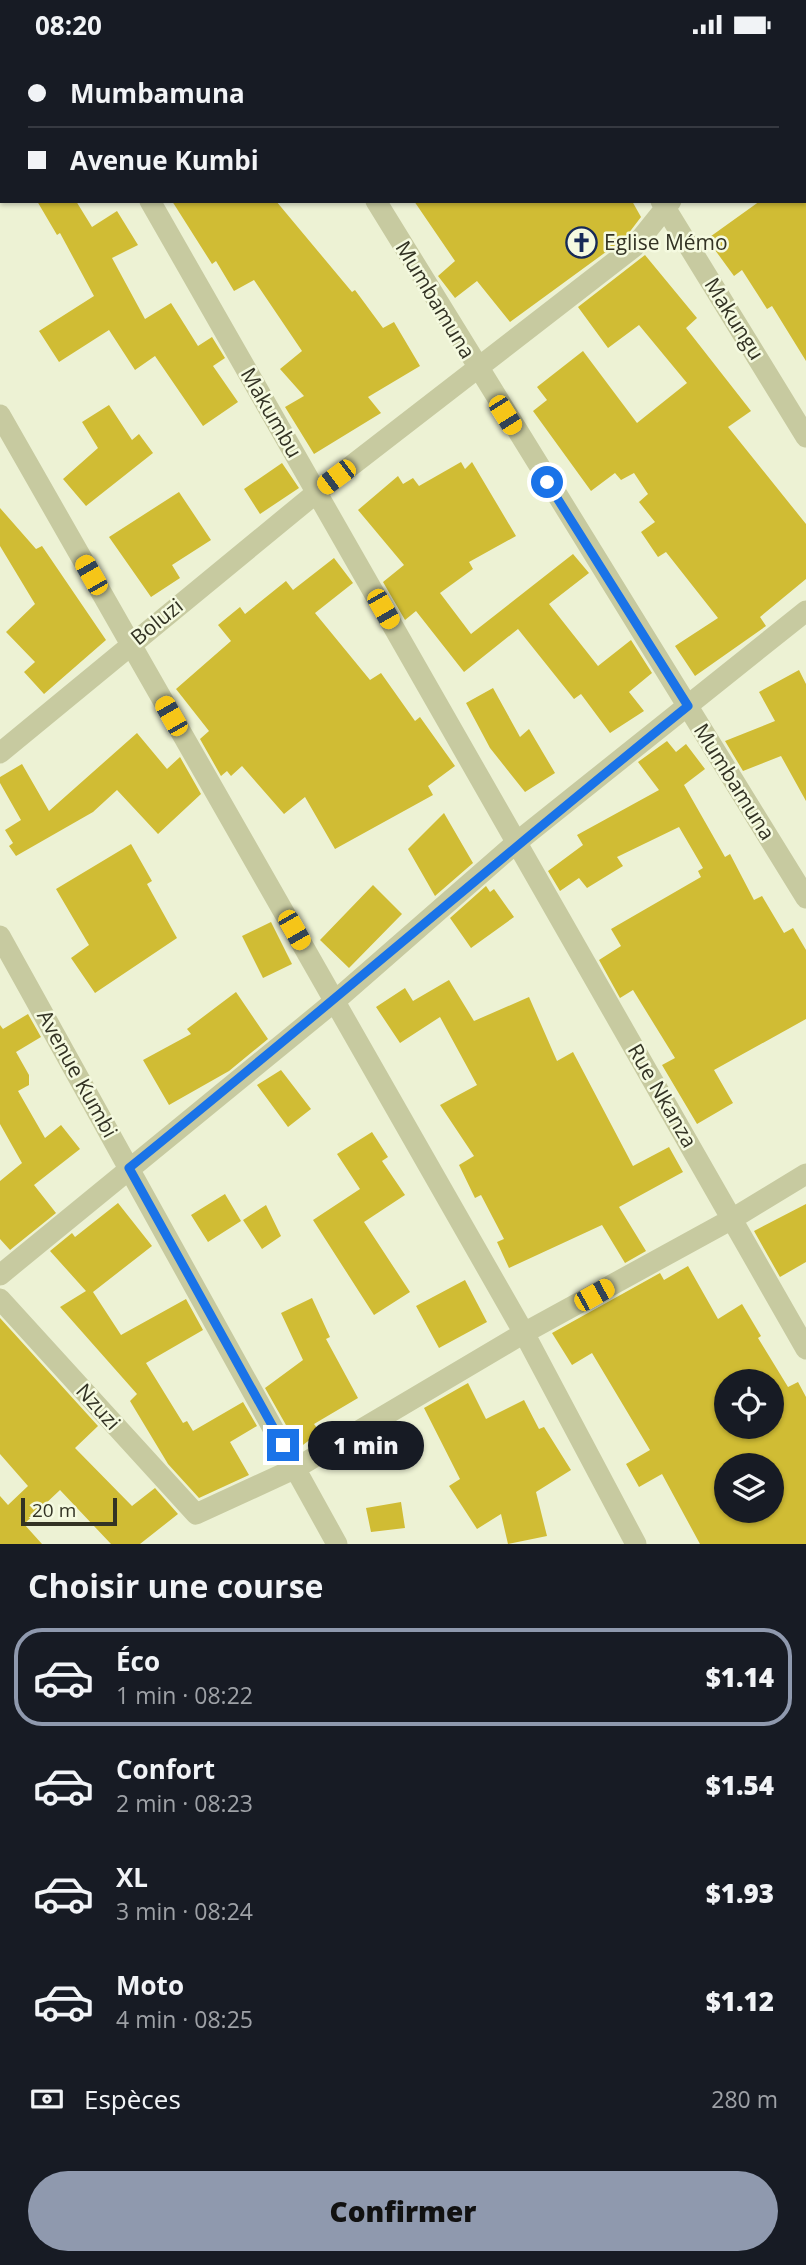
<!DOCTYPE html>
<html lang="fr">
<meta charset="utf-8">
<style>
:root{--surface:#171b24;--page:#242831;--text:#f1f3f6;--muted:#9ea1a6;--line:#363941;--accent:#8f99ae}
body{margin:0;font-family:"Open Sans",sans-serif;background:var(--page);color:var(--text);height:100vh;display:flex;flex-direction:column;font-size:26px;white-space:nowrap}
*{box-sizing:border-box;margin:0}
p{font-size:23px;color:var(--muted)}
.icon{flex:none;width:38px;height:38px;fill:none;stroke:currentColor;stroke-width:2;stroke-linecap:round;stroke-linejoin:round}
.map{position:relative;height:1495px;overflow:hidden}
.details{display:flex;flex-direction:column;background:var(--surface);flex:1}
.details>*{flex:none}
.top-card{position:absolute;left:0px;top:0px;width:807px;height:154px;box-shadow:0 2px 5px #0004;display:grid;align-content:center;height:154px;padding:0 28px;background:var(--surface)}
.tools{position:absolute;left:714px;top:1320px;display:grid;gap:14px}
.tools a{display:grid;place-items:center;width:70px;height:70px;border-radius:50%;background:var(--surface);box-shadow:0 2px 5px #0004;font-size:35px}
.scale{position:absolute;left:21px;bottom:18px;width:96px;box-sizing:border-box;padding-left:7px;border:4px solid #333324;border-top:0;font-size:19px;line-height:24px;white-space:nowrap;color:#333324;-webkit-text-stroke:5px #f5fae0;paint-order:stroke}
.end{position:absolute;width:32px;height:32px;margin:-16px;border:9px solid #1a73e8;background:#fff;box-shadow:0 0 0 4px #fff}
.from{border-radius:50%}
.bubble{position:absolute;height:49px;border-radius:24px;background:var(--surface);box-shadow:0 2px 5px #0004;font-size:23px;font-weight:800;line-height:49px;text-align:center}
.car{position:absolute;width:21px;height:42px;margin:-21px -10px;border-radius:9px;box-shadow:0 0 5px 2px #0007;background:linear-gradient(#f5c518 24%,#345 0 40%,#f5c518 0 76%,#345 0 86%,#f5c518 0)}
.top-card b{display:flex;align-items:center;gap:24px;height:66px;font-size:26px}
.top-card b+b{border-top:2px solid var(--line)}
.top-card i{width:18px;height:18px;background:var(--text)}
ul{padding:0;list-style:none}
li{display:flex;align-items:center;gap:21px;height:98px;margin:0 14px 10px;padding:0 14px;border:4px solid transparent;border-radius:28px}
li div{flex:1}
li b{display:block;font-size:26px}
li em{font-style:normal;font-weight:800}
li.active{border-color:var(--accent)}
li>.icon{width:63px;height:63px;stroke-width:1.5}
h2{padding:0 28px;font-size:32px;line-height:84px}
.pay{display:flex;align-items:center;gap:18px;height:77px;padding:0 28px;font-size:26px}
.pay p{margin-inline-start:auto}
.cta{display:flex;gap:14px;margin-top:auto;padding:14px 28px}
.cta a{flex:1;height:80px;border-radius:42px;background:var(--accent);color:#111;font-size:28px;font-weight:800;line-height:80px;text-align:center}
.status{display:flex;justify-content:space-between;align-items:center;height:49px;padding:0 35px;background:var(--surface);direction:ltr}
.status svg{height:19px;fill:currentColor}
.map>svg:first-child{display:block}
</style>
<div class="status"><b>08:20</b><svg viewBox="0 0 49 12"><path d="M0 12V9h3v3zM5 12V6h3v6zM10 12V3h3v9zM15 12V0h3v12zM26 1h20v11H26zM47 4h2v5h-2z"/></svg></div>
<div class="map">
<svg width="806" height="1495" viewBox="0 0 806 1495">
<rect width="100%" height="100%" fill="#edf2d4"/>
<path fill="#d0bc34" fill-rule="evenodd" d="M37,152H76L92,178L117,162L138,196L112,209L145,270L171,254L198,297L212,288L225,309L213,317L238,353L203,377L155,307L135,321L109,281L59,313L39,282L94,247L60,184L57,186Z
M172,152H276L352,243L355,241L383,279L394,273L420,317L368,348L381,364L314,405L285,358L304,347L280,320L302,302L254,231L234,242L216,212L212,215Z
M414,152H632L641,168L625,189L510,273L477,232L455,249L438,227L455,212Z
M760,152H806V312L772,257L767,260L742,221L734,227L707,190Z
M645,206L697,269L686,279L751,362L728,378L806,475V530L760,568L766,577L695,627L675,597L718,569L666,503L658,508L641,483L655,473L639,453L648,445L634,424L621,431L615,424L591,442L533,362L547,351L537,338L583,302L637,374L687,334L639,276L608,299L578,258Z
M109,356L132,391L139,385L153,404L86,457L63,430L98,399L82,373Z
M461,413L465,420L472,413L516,487L469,513L473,520L440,544L471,585L573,505L589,524L549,555L598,617L631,591L652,624L629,643L644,662L610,684L581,645L574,650L518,580L464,623L416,562L405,571L383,533L404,516L358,461L398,427L403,435L413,429L419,437Z
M282,414L299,439L260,465L244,440Z
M179,443L211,491L172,516L180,529L151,548L109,488Z
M0,459L36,500L42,497L106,591L44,645L24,623L35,613L6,583L35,555L0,497Z
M334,509L353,534L315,564L370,631L381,624L415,672L420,668L455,717L428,737L433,746L335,800L305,748L284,765L242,717L231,727L227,722L221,727L200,690L209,682L176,640L231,592L218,576L240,558L245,565L286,532L293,541Z
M799,621L806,635V752L781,707L743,722L725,692L775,672L759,643Z
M493,639L520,688L529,680L555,724L525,743L490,699L466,654Z
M137,684L167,720L180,708L201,745L158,785L117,741L93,763L16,807L9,797L13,794L5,781L21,771L0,734V728L22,715L49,762Z
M667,692L676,703L686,695L705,720L684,736L725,808L730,805L754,851L762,847L784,884L793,879L806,901V970L714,1021L733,1054L697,1075L662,1016L675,1009L633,941L620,949L599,911L621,897L611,880L701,828L698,822L703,819L679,778L617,808L623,817L587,839L579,829L560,842L548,822L583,796L577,786L659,741L638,713Z
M444,764L473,814L435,847L408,800Z
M131,795L152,832L147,835L177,889L95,944L71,909L89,896L56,840Z
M373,836L402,865L349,919L320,891Z
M486,837L490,843L494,840L514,868L471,899L450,869Z
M271,873L292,915L263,929L242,887Z
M449,931L474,972L529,948L557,1012L573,1003L633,1117L669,1098L683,1123L619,1158L646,1202L625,1214L602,1176L509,1219L497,1193L504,1190L481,1146L475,1149L459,1116L474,1107L440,1056L477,1036L440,968L400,994L376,958L405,939L413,952Z
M236,943L268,990L229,1022L169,1056L143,1011L191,985L187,980Z
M28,965L41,988L16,1003L29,1026V1036L18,1042L45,1089L61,1076L80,1100L34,1136L56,1164L10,1201L0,1190V1132L22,1114L0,1075V976L3,980Z
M281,1021L311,1060L288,1078L257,1036Z
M372,1083L388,1108L382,1112L405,1146L364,1173L410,1243L374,1266L313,1171L360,1140L337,1105Z
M225,1145L241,1172L208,1193L191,1166Z
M118,1154L152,1197L93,1243L121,1286L186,1250L203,1281L146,1314L183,1374L187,1372L193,1382L243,1353L257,1377L230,1393L249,1426L199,1449L168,1415L130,1352L137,1345L60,1258L86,1242L50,1202L72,1184L75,1188Z
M806,1155V1213L780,1228L754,1182Z
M266,1156L281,1187L262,1200L243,1171Z
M688,1217L718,1270L742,1255L761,1287L758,1289L788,1338L798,1333L806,1348V1495H700L662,1425L639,1438L626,1415L650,1401L592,1304L572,1316L552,1284L660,1224L664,1231ZM726,1332H772V1377H726ZM726,1416H772V1461H726Z
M465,1231L487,1273L439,1299L416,1257Z
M312,1249L330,1288L326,1290L358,1349L314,1375L320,1383L299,1399L265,1339L303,1311L281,1264Z
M0,1269L98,1377L75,1399L132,1457L155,1439L178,1465L140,1495H111L60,1441L24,1475L42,1495H0V1447L8,1456L28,1437L0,1405Z
M468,1334L486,1370L524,1351L539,1380L544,1378L571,1421L536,1443L547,1487L508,1495L501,1465L477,1480L449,1437L460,1430L424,1359Z
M401,1453L405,1479L371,1483L366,1459Z"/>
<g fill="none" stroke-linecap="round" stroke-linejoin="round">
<path stroke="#c7caa0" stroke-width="21" d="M64,0L65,2
M284,0L285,2
M570,0L571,2
M805,52H806
M150,152L806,1300
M376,152L806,849
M661,152L806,388
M0,366L524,1284L636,1495
M0,704L316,444L634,198L671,152
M0,887L337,1495
M0,1226L335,952L517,793L806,562
M0,1250L196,1465L296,1419L524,1284L732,1170L806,1125"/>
</g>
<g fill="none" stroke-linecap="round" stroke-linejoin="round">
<path stroke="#1a73e8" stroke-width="9" d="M283,1396L129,1119C317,967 499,809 688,657L547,433"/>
</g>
<defs>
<symbol id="church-ring" viewBox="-11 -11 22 22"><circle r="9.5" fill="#f5fae0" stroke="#172a57" stroke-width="1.5"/><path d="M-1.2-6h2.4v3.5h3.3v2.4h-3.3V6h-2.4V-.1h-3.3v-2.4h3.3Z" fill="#172a57"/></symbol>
</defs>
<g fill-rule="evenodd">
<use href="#church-ring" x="564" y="176" width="35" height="35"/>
</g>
<g text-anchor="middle" stroke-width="5" stroke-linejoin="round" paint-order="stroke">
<g font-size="21" fill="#333324" stroke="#f5fae0" text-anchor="start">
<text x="604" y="201">Eglise Mémo</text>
</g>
<g font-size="21" fill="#333324" stroke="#f5fae0">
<text transform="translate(435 251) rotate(59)" y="7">Mumbamuna</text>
<text transform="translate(734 270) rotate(58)" y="7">Makungu</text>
<text transform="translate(271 364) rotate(60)" y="7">Makumbu</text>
<text transform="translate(157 573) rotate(-39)" y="7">Boluzi</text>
<text transform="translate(734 733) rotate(58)" y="7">Mumbamuna</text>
<text transform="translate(77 1025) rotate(61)" y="7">Avenue Kumbi</text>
<text transform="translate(662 1047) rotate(60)" y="7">Rue Nkanza</text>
<text transform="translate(98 1358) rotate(48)" y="7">Nzuzi</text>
</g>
</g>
</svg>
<div class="tools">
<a><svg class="icon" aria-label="locate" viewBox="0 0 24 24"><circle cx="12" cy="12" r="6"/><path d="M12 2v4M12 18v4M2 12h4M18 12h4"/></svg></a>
<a><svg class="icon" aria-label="layers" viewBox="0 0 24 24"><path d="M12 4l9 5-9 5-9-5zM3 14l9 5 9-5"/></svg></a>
</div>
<div class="scale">20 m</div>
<i class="end from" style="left:547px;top:433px"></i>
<i class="end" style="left:283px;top:1396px"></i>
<div class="bubble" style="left:308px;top:1372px;width:116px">1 min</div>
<i class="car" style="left:505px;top:366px;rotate:148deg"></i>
<i class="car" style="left:336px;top:428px;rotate:233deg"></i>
<i class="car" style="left:91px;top:526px;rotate:330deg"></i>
<i class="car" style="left:383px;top:560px;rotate:150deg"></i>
<i class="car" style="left:171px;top:667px;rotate:330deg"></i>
<i class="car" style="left:294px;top:881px;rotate:150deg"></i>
<i class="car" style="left:594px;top:1246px;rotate:61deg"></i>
<div class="top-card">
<b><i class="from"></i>Mumbamuna</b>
<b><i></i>Avenue Kumbi</b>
</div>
</div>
<section class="details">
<h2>Choisir une course</h2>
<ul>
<li class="active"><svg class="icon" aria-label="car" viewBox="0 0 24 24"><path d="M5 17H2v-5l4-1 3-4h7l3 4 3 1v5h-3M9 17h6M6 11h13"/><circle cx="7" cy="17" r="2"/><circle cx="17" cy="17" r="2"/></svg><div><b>Éco</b><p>1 min · 08:22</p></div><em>$1.14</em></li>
<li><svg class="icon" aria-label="car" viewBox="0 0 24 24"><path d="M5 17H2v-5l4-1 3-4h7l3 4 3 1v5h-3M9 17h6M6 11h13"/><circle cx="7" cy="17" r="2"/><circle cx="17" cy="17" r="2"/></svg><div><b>Confort</b><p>2 min · 08:23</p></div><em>$1.54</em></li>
<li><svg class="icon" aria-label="car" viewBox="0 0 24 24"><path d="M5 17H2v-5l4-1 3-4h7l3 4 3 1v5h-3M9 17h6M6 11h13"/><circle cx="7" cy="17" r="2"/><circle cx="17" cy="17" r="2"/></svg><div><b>XL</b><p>3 min · 08:24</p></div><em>$1.93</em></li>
<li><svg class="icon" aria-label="car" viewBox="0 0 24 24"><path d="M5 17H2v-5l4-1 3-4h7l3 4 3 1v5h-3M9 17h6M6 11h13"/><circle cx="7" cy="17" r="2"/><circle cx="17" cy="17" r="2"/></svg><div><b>Moto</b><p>4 min · 08:25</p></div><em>$1.12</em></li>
</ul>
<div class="pay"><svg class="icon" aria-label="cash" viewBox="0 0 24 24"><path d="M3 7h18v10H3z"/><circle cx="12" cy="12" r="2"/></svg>Espèces<p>280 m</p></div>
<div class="cta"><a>Confirmer</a></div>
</section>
